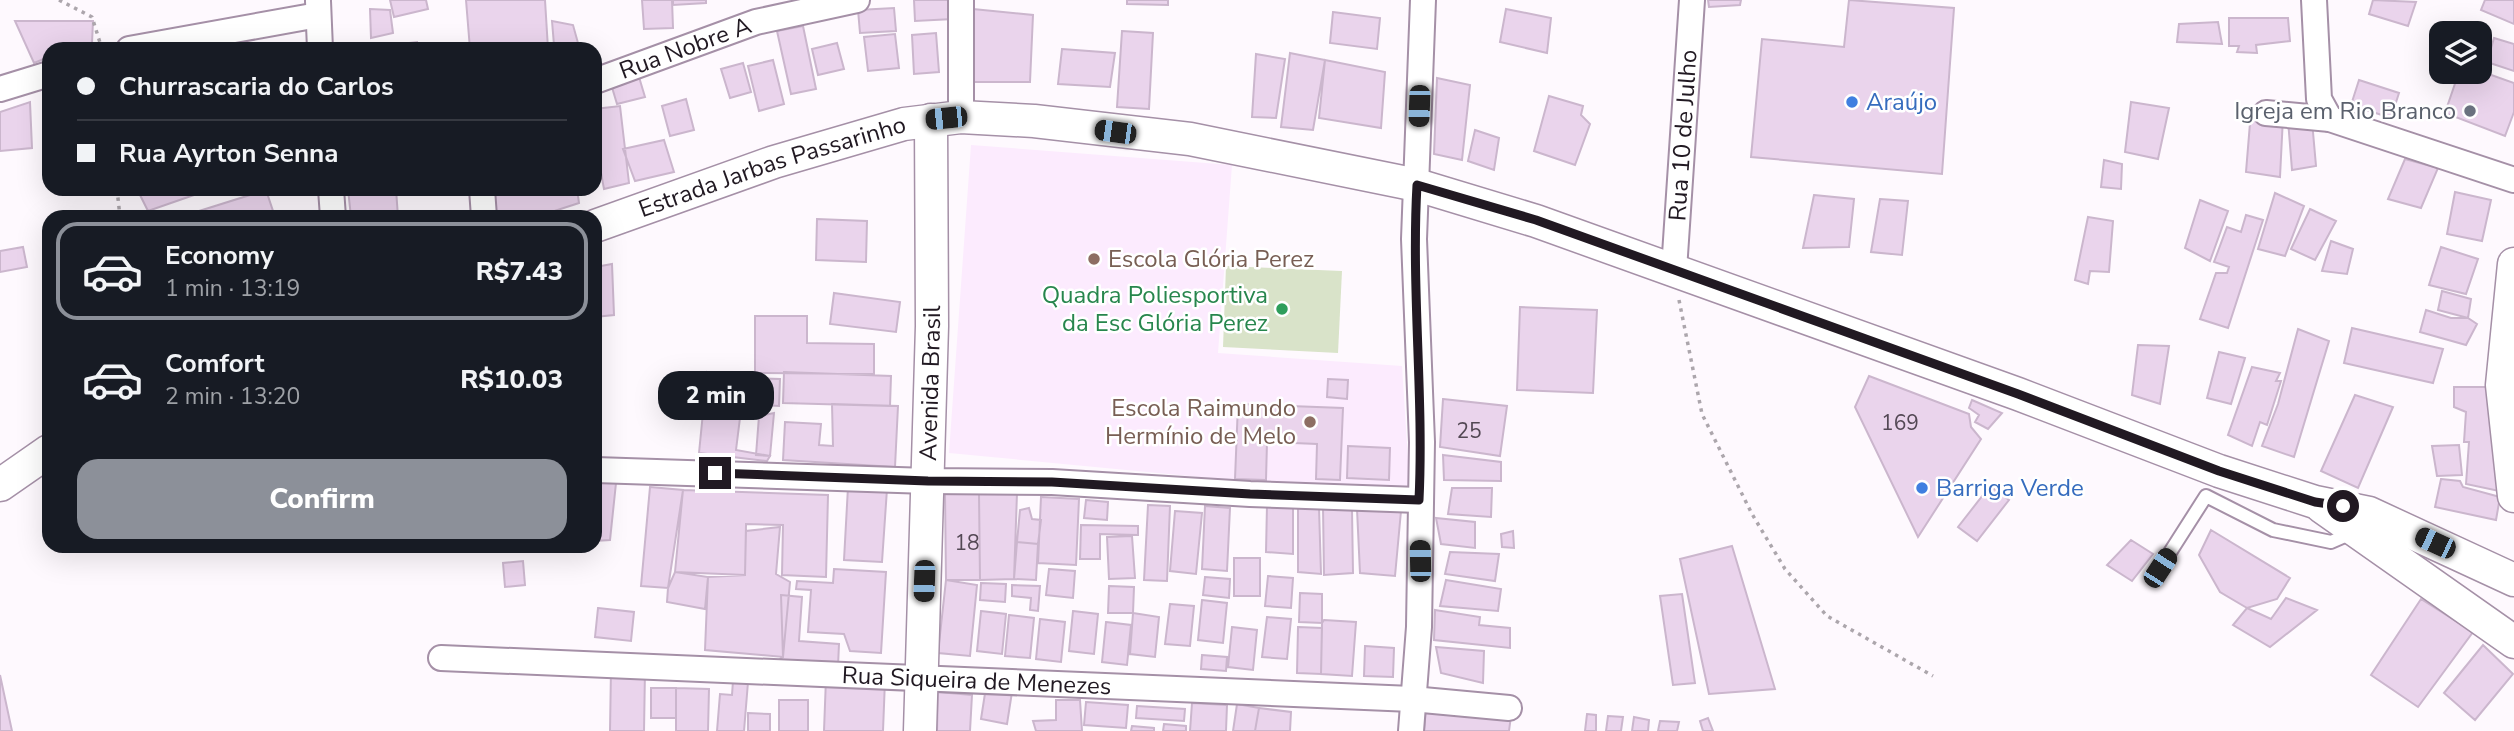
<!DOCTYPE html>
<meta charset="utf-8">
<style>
:root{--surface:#171b24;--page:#242831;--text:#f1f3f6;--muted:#9ea1a6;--line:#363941;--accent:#8c9099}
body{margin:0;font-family:"Nunito Sans",sans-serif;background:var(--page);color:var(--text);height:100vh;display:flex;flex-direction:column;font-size:26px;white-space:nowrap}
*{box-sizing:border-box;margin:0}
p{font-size:23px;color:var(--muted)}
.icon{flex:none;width:38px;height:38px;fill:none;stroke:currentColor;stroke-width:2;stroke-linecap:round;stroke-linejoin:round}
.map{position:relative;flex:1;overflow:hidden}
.panel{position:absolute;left:42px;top:210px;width:560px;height:343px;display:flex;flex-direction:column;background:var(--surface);border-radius:21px;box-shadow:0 7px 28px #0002}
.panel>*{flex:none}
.banner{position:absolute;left:42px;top:42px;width:560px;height:154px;border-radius:21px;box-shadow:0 7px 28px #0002;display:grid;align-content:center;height:154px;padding:0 35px;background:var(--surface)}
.tools{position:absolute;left:2429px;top:21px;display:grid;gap:14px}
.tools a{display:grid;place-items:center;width:63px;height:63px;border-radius:14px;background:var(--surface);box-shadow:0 7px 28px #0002;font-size:35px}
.end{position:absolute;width:32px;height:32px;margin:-16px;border:9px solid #211922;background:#fff;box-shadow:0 0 0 4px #fff}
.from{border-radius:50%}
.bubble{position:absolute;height:49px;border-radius:21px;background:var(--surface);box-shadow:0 7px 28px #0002;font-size:23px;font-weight:800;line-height:49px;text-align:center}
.car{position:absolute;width:21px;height:42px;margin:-21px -10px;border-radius:9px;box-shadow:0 0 5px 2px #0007;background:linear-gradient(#222 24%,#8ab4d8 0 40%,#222 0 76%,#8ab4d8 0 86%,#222 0)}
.banner b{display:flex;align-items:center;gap:24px;height:66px;font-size:26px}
.banner b+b{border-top:2px solid var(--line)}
.banner i{width:18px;height:18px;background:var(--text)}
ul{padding:12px 0 0;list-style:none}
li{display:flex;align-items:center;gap:21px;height:98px;margin:0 14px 10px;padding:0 21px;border:4px solid transparent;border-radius:21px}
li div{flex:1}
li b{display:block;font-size:26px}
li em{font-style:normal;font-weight:800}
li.active{border-color:var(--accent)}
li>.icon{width:63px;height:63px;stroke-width:1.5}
.button{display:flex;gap:14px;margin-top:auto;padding:14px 35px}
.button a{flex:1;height:80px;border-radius:21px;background:var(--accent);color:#fff;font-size:28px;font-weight:800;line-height:80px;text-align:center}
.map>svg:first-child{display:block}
</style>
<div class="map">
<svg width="2514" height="731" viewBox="0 0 2514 731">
<rect width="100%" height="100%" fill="#fef9fe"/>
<path fill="#fcebfe" d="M971,145L1232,165L1218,353L1402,366L1410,491L1210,478L949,453Z"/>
<path fill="#d9e3c9" d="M1226,266L1342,271L1338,353L1223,347Z"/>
<path fill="#ead4ec" stroke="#cbb6cd" stroke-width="2" d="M390,0H426L428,9L394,17Z
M466,0H545L548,49H470Z
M642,0H672L673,28L644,29Z
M673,0H706V3L673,5Z
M914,0H952L953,19L915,21Z
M1127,0H1168V5L1127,4Z
M1708,0H1741L1740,5L1709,7Z
M1849,0L1954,8L1942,174L1751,157L1762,39L1844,47Z
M2373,0L2416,2L2408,26L2369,14Z
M2485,0H2514V24L2481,10Z
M894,8L896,31L860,33L858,10Z
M370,9L390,10L393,33L371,38Z
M973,9L1033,15L1030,82H971Z
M1506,9L1551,18L1547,53L1500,42Z
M1333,12L1380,18L1377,49L1330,43Z
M2229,18H2288L2290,41L2256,45L2257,53L2237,52L2239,46H2229Z
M15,21H93L92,43L74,49H49V57L34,63Z
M552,21L573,25L578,43L554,45Z
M2218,22L2222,44L2177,42L2179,24Z
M803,26L816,89L791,94L777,31Z
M1122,31L1153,33L1149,109L1117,107Z
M936,33L939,72L914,74L912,35Z
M895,34L899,68L868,71L864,37Z
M2494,38L2514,44V71L2487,62Z
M417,42V49H355Z
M837,43L844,69L818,75L812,49Z
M1062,49L1115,53L1110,87L1058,84Z
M1290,53L1325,60L1313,130L1281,127Z
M1256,54L1285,59L1276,118L1252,117Z
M773,60L784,104L759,111L748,66Z
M1325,60L1385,72L1381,128L1319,118Z
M743,63L751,92L730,98L721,69Z
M2480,71L2514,83V112L2505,136L2445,113L2459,72Z
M639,77L645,97L617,104L611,84Z
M1437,78L1470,85L1462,160L1434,154Z
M2359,80L2399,93L2391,118L2351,105Z
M1549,96L1583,106L1581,115L1590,124L1575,165L1534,151Z
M686,99L694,130L670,136L662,106Z
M30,102L32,148L0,151V112Z
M2131,102L2169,108L2158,159L2125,152Z
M620,106L629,183L604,189L595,141V109Z
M2251,111L2283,117L2280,177L2246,172Z
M2288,120L2312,121L2316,166L2292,170Z
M1475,130L1499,138L1494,170L1468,161Z
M664,140L674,172L635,181L623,149Z
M2405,159L2438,168L2421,208L2388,199Z
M2104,160L2122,164L2121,189L2101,187Z
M137,189H194V195L148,211Z
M348,189H396L398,217H351Z
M491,189H577L579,203L536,217H495Z
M266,190L273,211L257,217H180Z
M2455,192L2491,200L2482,241L2447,234Z
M2275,193L2304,206L2285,256L2258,249Z
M1814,195L1854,199L1849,247L1803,248Z
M1880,199L1908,201L1902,255L1871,252Z
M2200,200L2228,211L2210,261L2185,248Z
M2310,209L2336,221L2315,260L2291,249Z
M2246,215L2263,220L2228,328L2200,319L2216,273H2227L2229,267L2214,262L2227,227L2241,232Z
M2088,217L2113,221L2109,272L2090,271L2088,284L2075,280Z
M817,219L867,221L866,262L816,260Z
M2331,241L2353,249L2347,274L2322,271Z
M23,247L27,267L0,272V251Z
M2441,247L2478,259L2466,294L2429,285Z
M612,264L614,315L595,317V267Z
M2442,291L2471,299L2468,318L2438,310Z
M834,293L900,302L896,332L830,324Z
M1520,307L1597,310L1593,393L1517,390Z
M2426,310L2451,318H2468L2477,324L2466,345L2420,332Z
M755,316H807V343L874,344V374L755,373Z
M2352,328L2443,349L2433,383L2344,363Z
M2298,329L2329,341L2294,457L2262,446L2278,404Z
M2138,345L2169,346L2160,404L2132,395Z
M2219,352L2245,358L2231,404L2207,398Z
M2252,367L2280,373L2276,381H2281L2267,425L2260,422L2252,446L2228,435Z
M707,372L745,378L736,450L770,456L767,461L699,453Z
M784,372L891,376L890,406L783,403Z
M1869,376L1969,414L1971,427L1981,439L1918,537L1855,407Z
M745,378L780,379L779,406L743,404Z
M1328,379L1348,380L1347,399L1327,397Z
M2454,387H2494L2504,492L2466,484L2469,442H2464L2466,412L2454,407Z
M2355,395L2393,407L2358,488L2321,471Z
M1443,399L1507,406L1500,456L1440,447Z
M1972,400L2002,413L1988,429L1975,422L1979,415L1969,408Z
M832,404L898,406L895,467L783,460L785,422L821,424L819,445L833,446Z
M1238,404L1343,408L1340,480L1316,479L1317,444L1267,442L1266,480L1235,479Z
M774,413L770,456L756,455L759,416Z
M2459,445L2462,475L2437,476L2432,446Z
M1348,446L1390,448L1389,480L1347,478Z
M1443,455L1501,462V481L1444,480Z
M595,479L616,483L610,540L595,541Z
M2441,479L2460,481L2463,487L2500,497L2496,520L2435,507Z
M1990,486L2009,500L1977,541L1958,527Z
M650,487L683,490L668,588L641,586Z
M848,487L887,489L882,562L844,560Z
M1452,488H1492L1491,517L1448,514Z
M683,490L828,495L826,577L782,575L783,525L746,524L745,575L675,572Z
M1017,493L1014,579L980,580L979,494Z
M945,494H979L980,580H946Z
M1041,497L1079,499L1076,565L1038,563Z
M1086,500L1108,502L1107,520L1084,518Z
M1148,505L1170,506L1167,581L1144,580Z
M1267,505L1293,507V554L1266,552Z
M1298,505L1319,508L1321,574L1298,572Z
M1205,506L1230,508L1227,571L1202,569Z
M1323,507L1352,510L1353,573L1324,575Z
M1029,508L1032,519L1041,520L1038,544L1017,542L1020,510Z
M1357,509L1401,511L1395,576L1360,573Z
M1175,511L1202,513L1196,574L1170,571Z
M1436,518L1475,522V548L1441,544Z
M1081,525L1138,526V535L1100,534V559H1080Z
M780,527L776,574L790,582L783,657L705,650L708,577L745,575L746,531Z
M2211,530L2290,578L2277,599L2247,608L2220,592L2199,555Z
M1513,531L1514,548L1502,547L1501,534Z
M1132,536L1135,578L1109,579L1107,537Z
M2131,540L2153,554L2132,581L2107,565Z
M1017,542L1038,544L1036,580L1014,579Z
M1732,546L1775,689L1709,694L1680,559Z
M1450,552L1499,554L1495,581L1445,574Z
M1234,558H1260V596H1234Z
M523,561L525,585L505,587L503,563Z
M834,569L886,572L881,653L850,651L844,634L808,632L811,590L796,589L797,581L833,583Z
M1049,569L1075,571L1073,598L1046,595Z
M675,572L708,577L705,609L667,602L668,588Z
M1268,576L1293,578L1291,608L1265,606Z
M1205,577L1230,579L1229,598L1203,595Z
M946,580L977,585L970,656L938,653Z
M1446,580L1501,589L1498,611L1440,606Z
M981,583L1006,584L1005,602L980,600Z
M1012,585L1040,586L1038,611L1030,610L1031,598L1012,596Z
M1109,586L1134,587L1133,613H1108Z
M1300,593L1322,594V623L1299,622Z
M1682,594L1695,683L1673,685L1660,596Z
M781,595L802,597L799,641L839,644L838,666L777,661L783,657Z
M2286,598L2317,610L2270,647L2233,625L2247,608L2271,619Z
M2421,599L2473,632L2418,707L2371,675Z
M1202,600L1227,603L1223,643L1198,640Z
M1170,604L1194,606L1190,646L1165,644Z
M598,608L634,612L631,641L595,637Z
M1435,610L1480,617L1479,625L1510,628V648L1434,640Z
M981,611L1006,614L1002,654L977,651Z
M1073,611L1098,614L1094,654L1069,651Z
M1133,613L1159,617L1155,657L1130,654Z
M1009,615L1034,618L1030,658L1005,656Z
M1267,617L1291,619L1287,659L1262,657Z
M1040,619L1065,622L1061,662L1036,659Z
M1324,620L1356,622L1352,676L1321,674L1322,623Z
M1106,622L1131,625L1127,665L1102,662Z
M1232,627L1257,630L1253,670L1228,667Z
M1298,627L1322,628L1321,674L1297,673Z
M2483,645L2513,674L2475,720L2444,693Z
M1365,646L1394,648L1393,677L1364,676Z
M1436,647L1484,651L1483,683L1441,673Z
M1202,655L1227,657L1226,671L1201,669Z
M611,669L645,670L644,731H610Z
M0,675L12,731H0Z
M826,678L885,680L883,731H824Z
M733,681L748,682L744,731H717L720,694L732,695Z
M986,687L1012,692L1007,724L981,719Z
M651,688H676V718H651Z
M676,688L709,689L708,731H676Z
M938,692L972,695L970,731H937Z
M779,700H808V731H779Z
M1056,700H1080L1082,731H1036L1033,721L1056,720Z
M1086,702L1128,705L1126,728L1084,725Z
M1192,703L1227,705L1226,731H1190Z
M1237,704L1259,708L1255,731H1233Z
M1137,706L1185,709L1184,721L1136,718Z
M1259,708L1291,712L1290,731H1255Z
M1426,708L1511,716L1509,731H1424Z
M748,713L770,714V731H748Z
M1587,714L1596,715V731H1585Z
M1608,716L1623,717L1621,731H1606Z
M1634,717L1649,720L1648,731H1632Z
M1708,718L1713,731H1703L1700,721Z
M1660,721L1679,722L1677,731H1658Z
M1164,724L1186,726V731H1163Z
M1132,726L1154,728V731H1131Z"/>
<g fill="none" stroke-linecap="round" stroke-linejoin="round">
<defs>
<path id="service" d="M2160,568L2206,496L2273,530L2331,542L2354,532"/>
<g id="minor">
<path d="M961,0V117"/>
<path d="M2314,0L2319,99L2330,119"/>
<path d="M318,1L320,49"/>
<path d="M129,49L318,15"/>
<path id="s1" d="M595,81L756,22L857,0"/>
<path d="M0,89L49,74"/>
<path d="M2266,113L2330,119L2514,180"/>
<path d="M331,189L333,217"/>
<path d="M482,189L484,217"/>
<path id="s2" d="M1674,270L1692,0"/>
<path d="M595,470L928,481L1052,482L1250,494L1419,500"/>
<path id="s3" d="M441,658L1412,699L1509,708"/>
<path d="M1411,731L1419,627L1422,442L1414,239L1423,0"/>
</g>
<g id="tertiary">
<path id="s4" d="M595,226L774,162L904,124L961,117L1034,121L1190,139L1417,185L1536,221L2018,394L2219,471L2315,502L2369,513L2514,580"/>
<path d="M2514,264L2502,385L2514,496"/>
<path d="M0,485L49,451"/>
<path d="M2322,507L2514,642"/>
<path id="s5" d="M920,731L932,326L931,120"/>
</g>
</defs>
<use href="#service" stroke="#a590a7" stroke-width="16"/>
<use href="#minor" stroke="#a590a7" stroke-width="28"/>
<use href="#tertiary" stroke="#a590a7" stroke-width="35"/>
<path stroke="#aca6ac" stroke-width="3.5" stroke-dasharray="3.5 5" stroke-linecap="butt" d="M59,0L92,17L102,49
M117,189L120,217
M1679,300L1702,414L1752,514L1785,569L1827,616L1933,676"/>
<use href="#service" stroke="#fff" stroke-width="12"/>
<use href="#minor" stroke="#fff" stroke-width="24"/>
<use href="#tertiary" stroke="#fff" stroke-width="32"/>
</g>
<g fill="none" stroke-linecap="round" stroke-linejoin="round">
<path stroke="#211922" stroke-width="9" d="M715,473L928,481L1052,482L1250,494L1419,500C1424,395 1411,290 1417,185L1536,220L2018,394L2219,471L2315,502L2343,506"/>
</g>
<g fill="#3f7fe0" stroke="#fff" stroke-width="2.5">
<circle cx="1852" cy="102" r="7"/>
<circle cx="1922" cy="488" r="7"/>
</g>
<circle fill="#6b7280" stroke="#fff" stroke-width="2.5" cx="2470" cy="111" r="7"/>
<g fill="#8d6e63" stroke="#fff" stroke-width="2.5">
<circle cx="1094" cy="259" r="7"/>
<circle cx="1310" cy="422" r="7"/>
</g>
<circle fill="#2e9e5b" stroke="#fff" stroke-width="2.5" cx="1282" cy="309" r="7"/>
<g text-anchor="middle" stroke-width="5" stroke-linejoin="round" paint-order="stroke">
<g font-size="21" fill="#534854">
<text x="1900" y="430">169</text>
<text x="1469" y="438">25</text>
<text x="967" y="550">18</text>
</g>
<g font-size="24" fill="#211922" stroke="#fff">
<text dy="8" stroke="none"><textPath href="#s1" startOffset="96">Rua Nobre A</textPath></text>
<text dy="8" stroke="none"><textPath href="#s2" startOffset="135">Rua 10 de Julho</textPath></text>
<text dy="8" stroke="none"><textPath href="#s4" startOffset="187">Estrada Jarbas Passarinho</textPath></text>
<text dy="8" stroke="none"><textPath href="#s5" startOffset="348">Avenida Brasil</textPath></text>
<text dy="8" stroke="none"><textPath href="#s3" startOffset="536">Rua Siqueira de Menezes</textPath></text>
</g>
<g font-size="24" fill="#366cbe" stroke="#fff" text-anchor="start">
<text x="1866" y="110">Araújo</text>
<text x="1936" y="496">Barriga Verde</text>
</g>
<g font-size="24" fill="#5b616d" stroke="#fff" text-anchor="end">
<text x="2456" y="119">Igreja em Rio Branco</text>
</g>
<g font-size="24" fill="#785e54" stroke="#fff" text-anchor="start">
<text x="1108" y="267">Escola Glória Perez</text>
<text x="1296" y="416" text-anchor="end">Escola Raimundo<tspan x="1296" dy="28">Hermínio de Melo</tspan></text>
</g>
<g font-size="24" fill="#27864d" stroke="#fff" text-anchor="end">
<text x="1268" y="303">Quadra Poliesportiva<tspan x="1268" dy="28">da Esc Glória Perez</tspan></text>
</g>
</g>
</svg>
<div class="tools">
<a><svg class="icon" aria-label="layers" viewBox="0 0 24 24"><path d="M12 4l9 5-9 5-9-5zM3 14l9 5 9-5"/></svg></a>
</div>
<i class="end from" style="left:2343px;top:506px"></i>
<i class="end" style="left:715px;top:473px"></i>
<div class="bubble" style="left:658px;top:371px;width:116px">2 min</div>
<i class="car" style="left:1419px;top:106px;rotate:182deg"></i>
<i class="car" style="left:946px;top:118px;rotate:264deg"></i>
<i class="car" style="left:1115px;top:132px;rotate:278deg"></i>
<i class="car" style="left:2435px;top:543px;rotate:295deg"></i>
<i class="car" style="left:1420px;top:561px;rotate:359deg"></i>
<i class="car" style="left:2160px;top:568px;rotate:33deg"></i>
<i class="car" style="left:924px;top:581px;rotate:182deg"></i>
<div class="banner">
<b><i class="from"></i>Churrascaria do Carlos</b>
<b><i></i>Rua Ayrton Senna</b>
</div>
<section class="panel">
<ul>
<li class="active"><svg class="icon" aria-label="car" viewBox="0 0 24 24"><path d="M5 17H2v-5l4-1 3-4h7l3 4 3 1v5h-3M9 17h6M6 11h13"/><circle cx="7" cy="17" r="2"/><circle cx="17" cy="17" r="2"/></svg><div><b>Economy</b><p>1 min · 13:19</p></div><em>R$7.43</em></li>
<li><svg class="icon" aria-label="car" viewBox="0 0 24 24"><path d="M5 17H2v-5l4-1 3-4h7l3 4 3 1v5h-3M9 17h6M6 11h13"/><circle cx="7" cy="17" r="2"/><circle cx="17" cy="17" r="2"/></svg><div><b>Comfort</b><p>2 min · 13:20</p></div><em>R$10.03</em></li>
</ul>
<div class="button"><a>Confirm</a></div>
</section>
</div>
